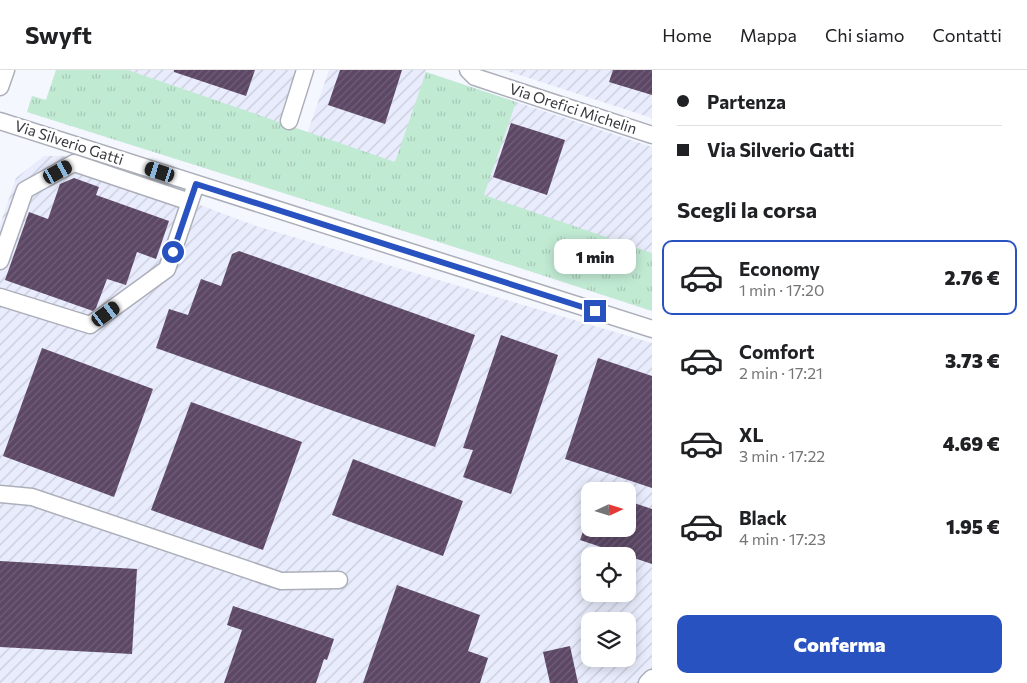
<!DOCTYPE html>
<html lang="it">
<meta charset="utf-8">
<style>
:root{--surface:#fff;--page:#f2f2f2;--text:#202124;--muted:#757577;--line:#e0e0e0;--accent:#2852c0}
body{margin:0;font-family:Commissioner,sans-serif;background:var(--page);color:var(--text);height:100vh;display:flex;flex-direction:column;font-size:19px;white-space:nowrap}
*{box-sizing:border-box;margin:0}
p{font-size:16px;color:var(--muted)}
.icon{flex:none;width:28px;height:28px;fill:none;stroke:currentColor;stroke-width:2;stroke-linecap:round;stroke-linejoin:round}
.map{position:relative;flex:1;overflow:hidden}
.drawer{display:flex;flex-direction:column;background:var(--surface);width:375px}
.drawer>*{flex:none}
.guide{display:grid;align-content:center;height:110px;padding:0 25px;background:var(--surface)}
.needle{width:32px;rotate:86deg}
.buttons{position:absolute;left:581px;top:412px;display:grid;gap:10px}
.buttons a{display:grid;place-items:center;width:55px;height:55px;border-radius:10px;background:var(--surface);box-shadow:0 2px 12px #0003;font-size:25px}
.end{position:absolute;width:22px;height:22px;margin:-11px;border:6px solid #2852c0;background:#fff;box-shadow:0 0 0 2px #fff}
.from{border-radius:50%}
.bubble{position:absolute;height:35px;border-radius:10px;background:var(--surface);box-shadow:0 2px 12px #0003;font-size:16px;font-weight:800;line-height:35px;text-align:center}
.car{position:absolute;width:15px;height:30px;margin:-15px -8px;border-radius:6px;box-shadow:0 0 4px 1px #0007;background:linear-gradient(#222 24%,#8ab4d8 0 40%,#222 0 76%,#8ab4d8 0 86%,#222 0)}
.guide b{display:flex;align-items:center;gap:18px;height:48px;font-size:19px}
.guide b+b{border-top:1px solid var(--line)}
.guide i{width:12px;height:12px;background:var(--text)}
ul{padding:0;list-style:none}
li{display:flex;align-items:center;gap:15px;height:75px;margin:0 10px 8px;padding:0 15px;border:2px solid transparent;border-radius:10px}
li div{flex:1}
li b{display:block;font-size:19px}
li em{font-style:normal;font-weight:800}
li.current{border-color:var(--accent)}
li>.icon{width:45px;height:45px;stroke-width:1.5}
h2{padding:0 25px;font-size:22px;line-height:60px}
.button{display:flex;gap:10px;margin-top:auto;padding:10px 25px}
.button a{flex:1;height:58px;border-radius:10px;background:var(--accent);color:#fff;font-size:20px;font-weight:800;line-height:58px;text-align:center}
header{display:flex;align-items:center;gap:30px;box-sizing:border-box;height:70px;padding:0 25px;background:var(--surface);border-bottom:1px solid var(--line)}
header strong{font-size:24px}
nav{display:flex;gap:28px;margin-inline-start:auto;font-size:18px}
main{display:flex;flex:1;min-height:0}
.map>svg:first-child{display:block}
</style>
<header>
<strong>Swyft</strong>
<nav><a>Home</a><a>Mappa</a><a>Chi siamo</a><a>Contatti</a></nav>
</header>
<main>
<div class="map">
<svg width="652" height="613" viewBox="0 0 652 613">
<defs>
<pattern id="industrial-furrows" width="10" height="10" patternUnits="userSpaceOnUse" patternTransform="scale(1.25)"><rect width="10" height="10" fill="#e8ecfc"/><path d="M-1 1l2-2M0 10L10 0M9 11l2-2" fill="none" stroke="#c8cbd9"/></pattern>
<pattern id="grass-tufts" width="24" height="20" patternUnits="userSpaceOnUse" patternTransform="scale(1.25)"><rect width="24" height="20" fill="#c1ead3"/><path d="M3 7l-1-3M5 7V3M7 7l1-3M15 17l-1-3M17 17v-4M19 17l1-3" fill="none" stroke="#a6c9b6"/></pattern>
<pattern id="building-hatch" width="6" height="6" patternUnits="userSpaceOnUse" patternTransform="scale(1.25)"><rect width="6" height="6" fill="#5c4765"/><path d="M-1 1l2-2M0 6l6-6M5 7l2-2" fill="none" stroke="#716078"/></pattern>
</defs>
<rect width="100%" height="100%" fill="#f5f7ff"/>
<path fill="url(#industrial-furrows)" fill-rule="evenodd" d="M56,0H297L279,52L307,64L329,0H426V2L652,77V241L480,185L27,42L32,26L46,30Z
M504,0H652V48Z
M44,86H70L256,156L652,273V613H0V155L16,108ZM590,421H628V459H590ZM590,486H628V524H590ZM590,551H628V589H590Z"/>
<path fill="url(#grass-tufts)" d="M56,0H128L395,92L426,2L516,32L484,125L652,183V241L480,185L27,42L32,26L46,30Z"/>
<path fill="url(#building-hatch)" d="M174,0H255L246,26L174,2Z
M340,0H402L385,54L328,35Z
M613,0H652V25L609,12Z
M511,53L565,70L547,125L493,107Z
M74,108L99,117L96,125L169,151L156,189L137,182L126,215L107,209L96,238L93,241L5,210L29,142L48,149L60,114Z
M239,181L475,265L435,377L156,278L169,239L188,245L201,209L221,216L232,184Z
M501,265L558,285L511,424L463,407L473,380L463,378Z
M42,278L153,319L114,427L3,386Z
M598,288L652,306V418L565,389Z
M191,332L302,372L263,480L151,440Z
M353,389L463,431L443,486L332,445Z
M628,431L652,439V494L580,470L584,459H628Z
M0,491L137,499L132,584L0,577Z
M397,515L480,545L468,581L488,588L480,613H363Z
M233,536L334,569L327,590L324,589L316,613H224L242,560L227,555Z
M570,576L578,613H550L543,582Z"/>
<g fill="none" stroke-linecap="round" stroke-linejoin="round">
<defs>
<path id="minor" d="M468,0L475,7L652,65
M0,17L6,0
M0,51L652,259
M289,51L305,0
M0,191L25,120L74,93L190,132
M0,227L90,255L167,199L196,114
M0,424L32,427L281,511L339,510
M647,613L652,608"/>
</defs>
<use href="#minor" stroke="#acafba" stroke-width="19"/>
<use href="#minor" stroke="#fff" stroke-width="16"/>
</g>
<g fill="none" stroke-linecap="round" stroke-linejoin="round">
<path stroke="#2852c0" stroke-width="6" d="M173,182L196,114L595,241"/>
</g>
<g text-anchor="middle" stroke-width="5" stroke-linejoin="round" paint-order="stroke">
<g font-size="15" fill="#37383d" stroke="#fff">
<text transform="translate(573 39) rotate(18)" y="5">Via Orefici Michelin</text>
<text transform="translate(69 73) rotate(18)" y="5">Via Silverio Gatti</text>
</g>
</g>
</svg>
<div class="buttons">
<a><svg class="needle" viewBox="-14 -14 28 28"><path d="M0-13l5 13h-10z" fill="#e53935"/><path d="M0 13l5-13h-10z" fill="#757577"/></svg></a>
<a><svg class="icon" aria-label="locate" viewBox="0 0 24 24"><circle cx="12" cy="12" r="6"/><path d="M12 2v4M12 18v4M2 12h4M18 12h4"/></svg></a>
<a><svg class="icon" aria-label="layers" viewBox="0 0 24 24"><path d="M12 4l9 5-9 5-9-5zM3 14l9 5 9-5"/></svg></a>
</div>
<i class="end from" style="left:173px;top:182px"></i>
<i class="end" style="left:595px;top:241px"></i>
<div class="bubble" style="left:554px;top:169px;width:82px">1 min</div>
<i class="car" style="left:58px;top:102px;rotate:61deg"></i>
<i class="car" style="left:160px;top:102px;rotate:288deg"></i>
<i class="car" style="left:106px;top:244px;rotate:54deg"></i>
</div>
<section class="drawer">
<div class="guide">
<b><i class="from"></i>Partenza</b>
<b><i></i>Via Silverio Gatti</b>
</div>
<h2>Scegli la corsa</h2>
<ul>
<li class="current"><svg class="icon" aria-label="car" viewBox="0 0 24 24"><path d="M5 17H2v-5l4-1 3-4h7l3 4 3 1v5h-3M9 17h6M6 11h13"/><circle cx="7" cy="17" r="2"/><circle cx="17" cy="17" r="2"/></svg><div><b>Economy</b><p>1 min · 17:20</p></div><em>2.76 €</em></li>
<li><svg class="icon" aria-label="car" viewBox="0 0 24 24"><path d="M5 17H2v-5l4-1 3-4h7l3 4 3 1v5h-3M9 17h6M6 11h13"/><circle cx="7" cy="17" r="2"/><circle cx="17" cy="17" r="2"/></svg><div><b>Comfort</b><p>2 min · 17:21</p></div><em>3.73 €</em></li>
<li><svg class="icon" aria-label="car" viewBox="0 0 24 24"><path d="M5 17H2v-5l4-1 3-4h7l3 4 3 1v5h-3M9 17h6M6 11h13"/><circle cx="7" cy="17" r="2"/><circle cx="17" cy="17" r="2"/></svg><div><b>XL</b><p>3 min · 17:22</p></div><em>4.69 €</em></li>
<li><svg class="icon" aria-label="car" viewBox="0 0 24 24"><path d="M5 17H2v-5l4-1 3-4h7l3 4 3 1v5h-3M9 17h6M6 11h13"/><circle cx="7" cy="17" r="2"/><circle cx="17" cy="17" r="2"/></svg><div><b>Black</b><p>4 min · 17:23</p></div><em>1.95 €</em></li>
</ul>
<div class="button"><a>Conferma</a></div>
</section>
</main>
